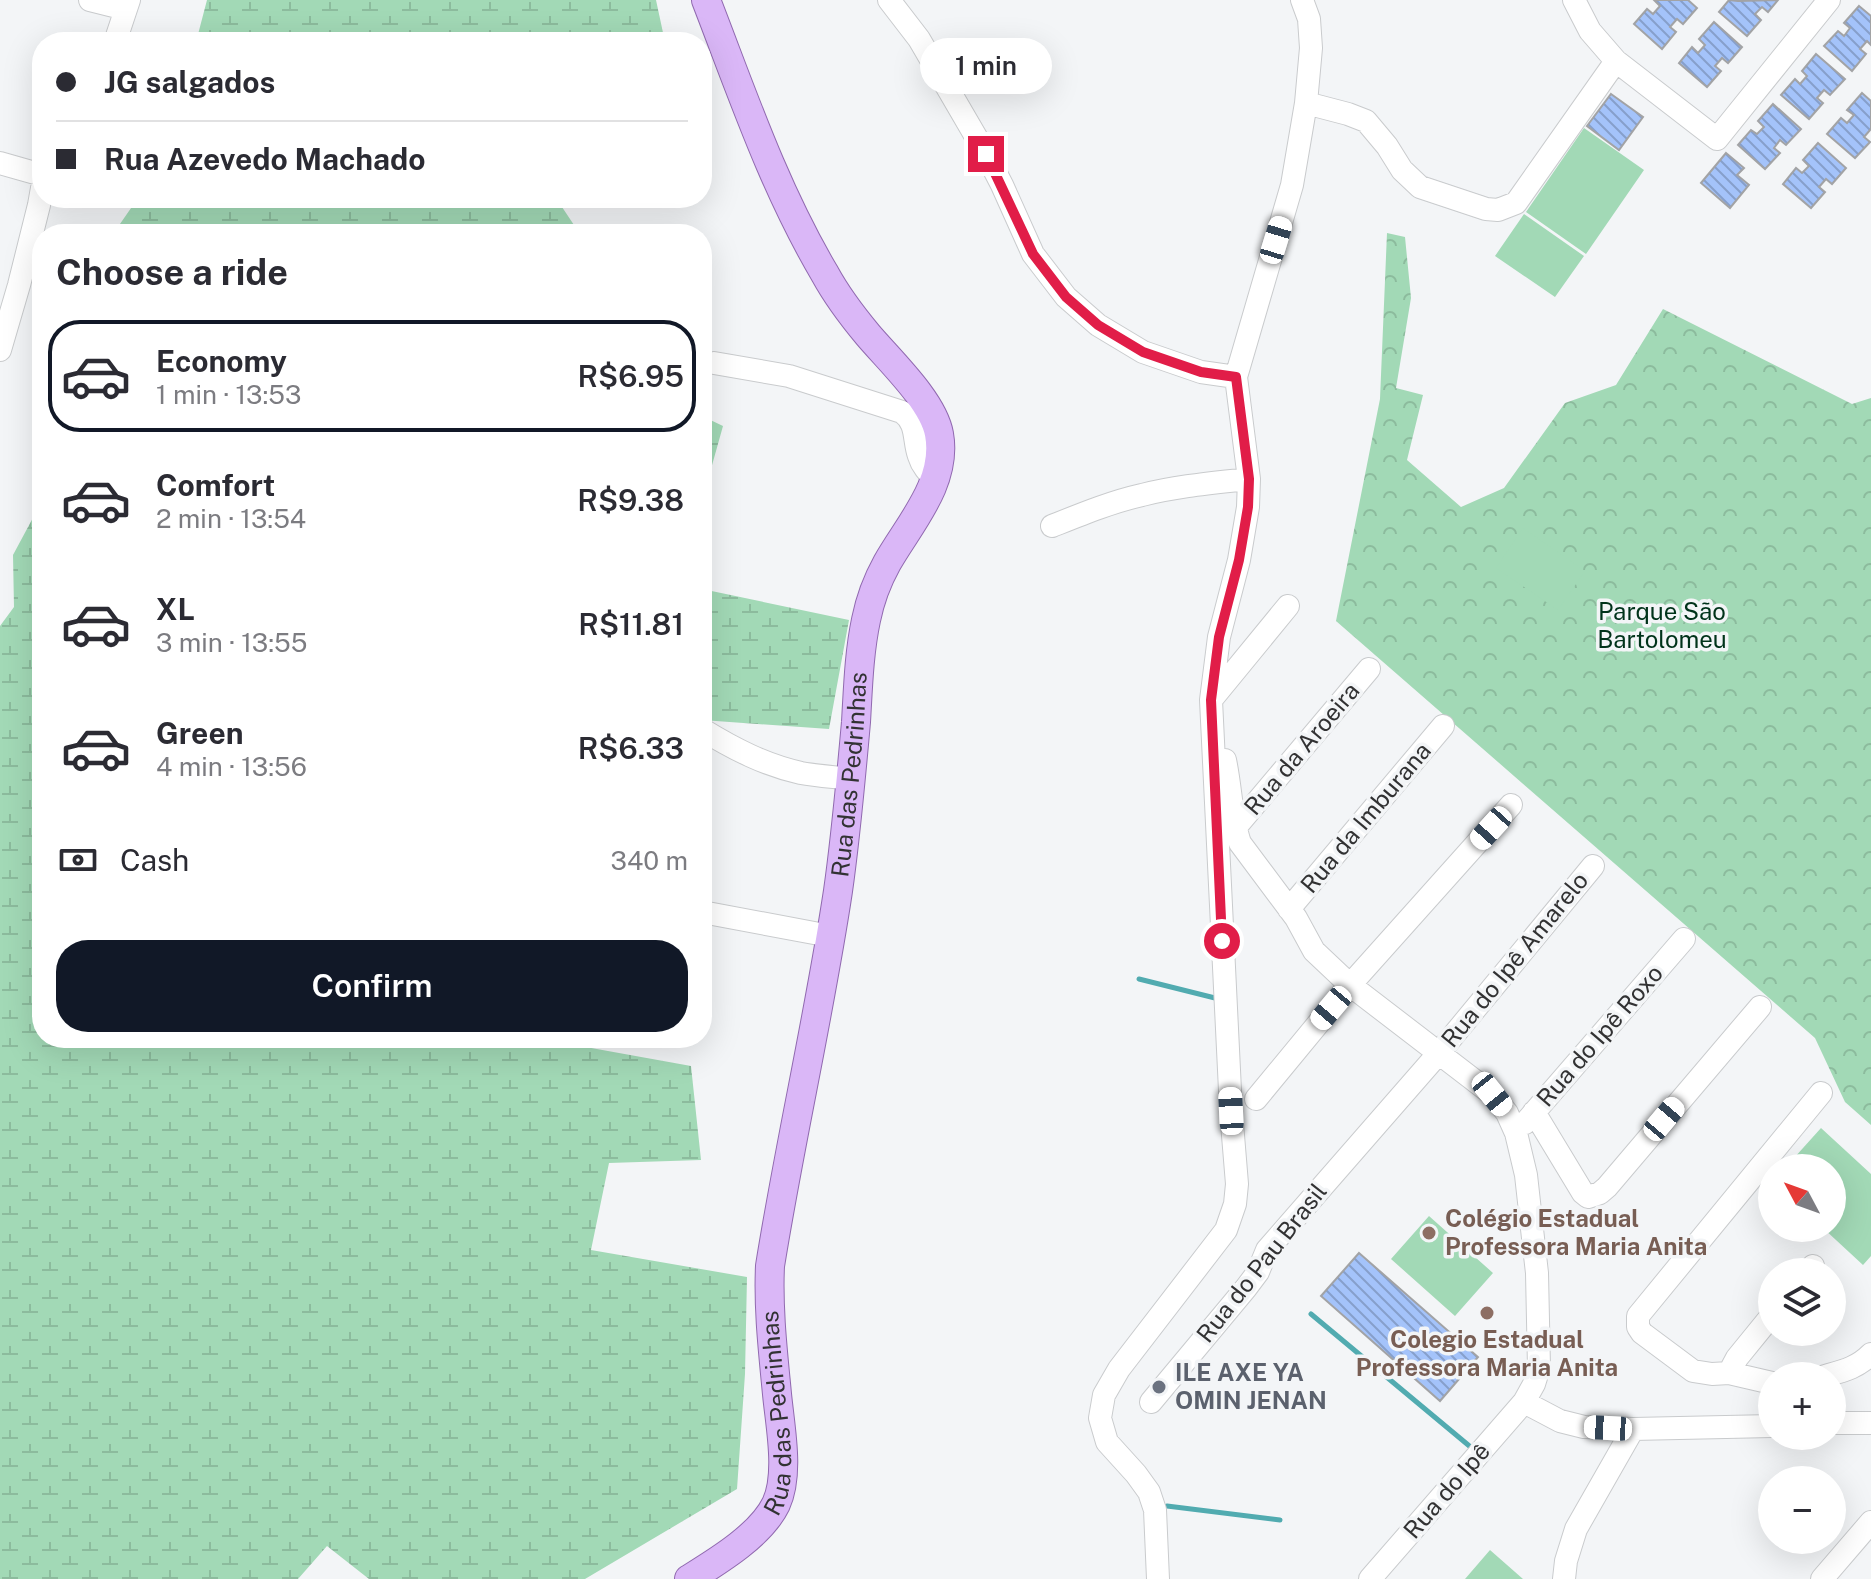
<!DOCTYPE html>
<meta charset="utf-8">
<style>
:root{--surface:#fff;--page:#f2f2f3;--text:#2b2b33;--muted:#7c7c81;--line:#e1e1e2;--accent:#111827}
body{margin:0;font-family:"Public Sans",sans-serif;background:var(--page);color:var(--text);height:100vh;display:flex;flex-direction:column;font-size:30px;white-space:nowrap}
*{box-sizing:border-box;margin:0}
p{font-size:26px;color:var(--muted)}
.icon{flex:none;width:44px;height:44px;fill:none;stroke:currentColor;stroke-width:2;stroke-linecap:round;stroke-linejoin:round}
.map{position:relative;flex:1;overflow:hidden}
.details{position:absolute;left:32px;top:224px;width:680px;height:824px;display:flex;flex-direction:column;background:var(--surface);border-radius:32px;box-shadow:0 8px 32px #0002}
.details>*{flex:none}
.top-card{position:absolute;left:32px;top:32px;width:680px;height:176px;border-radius:32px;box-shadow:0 8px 32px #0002;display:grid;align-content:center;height:176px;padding:0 24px;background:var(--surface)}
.needle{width:52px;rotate:311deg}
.controls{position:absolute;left:1758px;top:1154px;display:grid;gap:16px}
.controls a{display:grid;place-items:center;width:88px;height:88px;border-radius:50%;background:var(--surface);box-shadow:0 8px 32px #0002;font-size:40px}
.end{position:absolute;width:36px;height:36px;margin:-18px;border:10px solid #e11d48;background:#fff;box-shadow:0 0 0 4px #fff}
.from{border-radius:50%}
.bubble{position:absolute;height:56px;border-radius:28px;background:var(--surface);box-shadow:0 8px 32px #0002;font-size:26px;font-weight:600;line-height:56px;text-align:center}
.car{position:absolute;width:24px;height:48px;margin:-24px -12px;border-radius:10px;box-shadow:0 0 6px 2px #0007;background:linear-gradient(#fff 24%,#345 0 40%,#fff 0 76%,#345 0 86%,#fff 0)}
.top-card b{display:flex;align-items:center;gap:28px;height:76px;font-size:30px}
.top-card b+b{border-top:2px solid var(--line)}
.top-card i{width:20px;height:20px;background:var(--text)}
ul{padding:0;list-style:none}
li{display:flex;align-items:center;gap:24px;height:112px;margin:0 16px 12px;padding:0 8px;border:4px solid transparent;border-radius:32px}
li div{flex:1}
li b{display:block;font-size:30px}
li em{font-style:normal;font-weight:600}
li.active{border-color:var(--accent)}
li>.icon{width:72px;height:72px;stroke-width:1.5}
h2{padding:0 24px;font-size:36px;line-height:96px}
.pay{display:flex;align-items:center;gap:20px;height:88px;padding:0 24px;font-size:30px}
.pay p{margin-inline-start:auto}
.action{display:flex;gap:16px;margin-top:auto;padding:16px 24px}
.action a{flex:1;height:92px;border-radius:32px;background:var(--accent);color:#fff;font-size:32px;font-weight:600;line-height:92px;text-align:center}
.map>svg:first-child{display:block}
</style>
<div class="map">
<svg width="1871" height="1579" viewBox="0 0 1871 1579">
<defs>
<pattern id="forest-crowns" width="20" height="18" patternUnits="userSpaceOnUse" patternTransform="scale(2)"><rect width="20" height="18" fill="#a2d9b6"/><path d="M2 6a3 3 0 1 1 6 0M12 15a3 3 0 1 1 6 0" fill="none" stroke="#8cbb9d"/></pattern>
<pattern id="wetland-marsh" width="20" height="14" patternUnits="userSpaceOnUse" patternTransform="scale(2)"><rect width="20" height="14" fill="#a2d9b6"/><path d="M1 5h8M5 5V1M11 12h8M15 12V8" fill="none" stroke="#8cbb9d"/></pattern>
<pattern id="building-back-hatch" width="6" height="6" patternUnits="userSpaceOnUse" patternTransform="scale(2)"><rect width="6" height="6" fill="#a4c3fa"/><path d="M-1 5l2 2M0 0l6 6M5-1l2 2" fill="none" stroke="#869fcb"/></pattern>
</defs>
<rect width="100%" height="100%" fill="#f3f5f7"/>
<path fill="url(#forest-crowns)" d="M1387,233L1405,237L1411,298L1396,388L1423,395L1407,460L1461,507L1504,488L1565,403L1616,385L1663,309L1852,404L1871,398V1125L1845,1102L1815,1038L1336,621L1380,399Z"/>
<path fill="url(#wetland-marsh)" d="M207,0H656L665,42H196Z
M138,198H556L580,234H113Z
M702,416L723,426L702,501Z
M42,501V1038H536L691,1066L701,1160L609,1163L591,1250L747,1277L745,1374L737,1489L585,1579H369L327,1546L298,1579H0V626L14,607L13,555Z
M702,589L849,620L829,729L702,720Z"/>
<path fill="#a2d9b6" d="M1584,128L1644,170L1586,254L1526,212Z
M1524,214L1584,256L1555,297L1495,256Z
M1523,528L1585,571L1558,610L1496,568Z
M1821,1128L1871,1174V1256L1863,1265L1823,1228H1832V1168H1785Z
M1429,1216L1493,1273L1455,1316L1391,1259Z
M1490,1550L1523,1579H1465Z"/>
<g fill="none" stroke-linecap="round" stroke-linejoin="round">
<path stroke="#51abb0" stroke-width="5" d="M1139,979L1219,999
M1311,1314L1473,1449
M1167,1506L1280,1520"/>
</g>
<path fill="url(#building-back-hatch)" stroke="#a2a3a5" stroke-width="2" d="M1688,0L1697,8L1683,24L1677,19L1670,27L1676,32L1662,49L1634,24L1647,9L1653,14L1660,6L1654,0Z
M1729,0L1738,1L1778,0L1768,12L1762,7L1755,14L1761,20L1747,36L1719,12Z
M1859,6L1871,16V45L1867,41L1860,49L1866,54L1852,71L1824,46L1838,31L1844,36L1850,28L1844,23Z
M1714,22L1742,47L1728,63L1722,58L1715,66L1721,71L1707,87L1679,63L1692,47L1698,53L1705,45L1699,39Z
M1816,54L1845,79L1830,95L1824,90L1817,98L1823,103L1809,119L1781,95L1795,79L1800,84L1807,76L1802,71Z
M1862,93L1871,101V129L1864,137L1870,142L1855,158L1827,134L1841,118L1847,123L1854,115L1847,110Z
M1611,94L1643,117L1619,150L1587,126Z
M1773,104L1801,129L1786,145L1780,140L1774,148L1780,153L1765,169L1738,145L1751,130L1757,134L1764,127L1758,121Z
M1818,143L1846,168L1832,184L1826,179L1819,187L1825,192L1811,208L1783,184L1796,168L1802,173L1809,166L1803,160Z
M1726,153L1744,168L1737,175L1749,185L1730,208L1701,183Z
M1359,1253L1478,1357L1440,1401L1321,1296Z"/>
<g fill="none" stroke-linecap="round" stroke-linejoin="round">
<defs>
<path id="minor" d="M90,0L126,9
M889,0L919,39L986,154L1002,185L1033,254L1066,297L1098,325L1143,352L1201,372L1236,377
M115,42L129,0
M1616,61L1717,139L1829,0
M1306,103L1348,114L1366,121L1387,146L1402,170L1420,187L1486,209L1498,210L1516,203L1616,61L1590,31L1574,0
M0,163L42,175
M0,350L19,285L39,205L42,188
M714,363L789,376L902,412C918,424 913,439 919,456C922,466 928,472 935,479
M1052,526C1082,514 1111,502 1142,495C1177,486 1213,483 1249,479
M1211,700L1288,606
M703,730C734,749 765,765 801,773C817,776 835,777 851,779
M1225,760C1231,788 1231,817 1240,843L1296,918L1314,951L1350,985L1492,1094L1507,1113L1516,1133L1526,1175L1532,1229L1537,1273L1539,1368L1534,1384L1524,1402L1370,1579
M1235,828L1369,669
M1289,909L1443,726
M702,912L830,936
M1256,1099L1350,985L1511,805
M1534,1112L1583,1193L1588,1197L1600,1193L1607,1187L1760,1007
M1525,1123L1684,939
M1808,1272L1813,1266
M1729,1373L1737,1358L1772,1315
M1825,1376C1843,1371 1857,1368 1871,1354
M1772,1383L1729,1373L1712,1374L1693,1371L1642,1333L1638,1327V1316L1821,1093
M1151,1402L1246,1288L1258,1272L1267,1250L1438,1054L1593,866
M1524,1402L1560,1421L1584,1427L1633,1429L1772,1426
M1832,1423H1871
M1158,1579L1155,1510L1149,1492L1136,1474L1107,1442L1100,1418L1104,1395L1119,1369L1226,1230L1235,1204L1237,1184L1231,1111L1211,700L1219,637L1239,560L1248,507L1249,479L1236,377L1292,185L1306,103L1311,48L1309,19L1302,0
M1564,1579L1566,1561L1576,1529L1633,1429
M1822,1579L1871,1522"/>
<g id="major">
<path id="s1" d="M689,1579C718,1561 761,1535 776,1504C790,1474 780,1426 777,1394C773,1352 768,1309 770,1266C790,1141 819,1017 838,891C846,835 851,778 856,722C858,688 859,653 866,620C870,600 877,581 887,563C909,524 948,483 939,434C933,401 890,361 868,335C853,317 837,296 825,274C774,188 742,93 706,0"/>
</g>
</defs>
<use href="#minor" stroke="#c9cbcd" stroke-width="24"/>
<use href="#major" stroke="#9069af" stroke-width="30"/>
<use href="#minor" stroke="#fff" stroke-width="22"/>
<use href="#major" stroke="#dab7f7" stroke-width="28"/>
</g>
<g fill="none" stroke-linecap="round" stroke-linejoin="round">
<path stroke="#e11d48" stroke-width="10" d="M986,154L1033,254L1066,297L1098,325L1143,352L1201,372L1236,377L1249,479L1248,507L1239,560L1219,637L1211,700L1222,941"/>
</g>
<g fill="#8d6e63" stroke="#f3f5f7" stroke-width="3">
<circle cx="1429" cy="1233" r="8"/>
<circle cx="1487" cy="1313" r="8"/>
</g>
<circle fill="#6b7280" stroke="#f3f5f7" stroke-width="3" cx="1159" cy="1387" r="8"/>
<g text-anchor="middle" stroke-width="7" stroke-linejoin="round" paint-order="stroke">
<g font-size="24" fill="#00331a" stroke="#f3f5f7">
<text x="1662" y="620">Parque São<tspan x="1662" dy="28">Bartolomeu</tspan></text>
</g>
<g font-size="24" fill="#323233" stroke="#f3f5f7">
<text transform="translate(1302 749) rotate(-50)" y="8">Rua da Aroeira</text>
<text dy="8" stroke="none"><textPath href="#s1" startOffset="854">Rua das Pedrinhas</textPath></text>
<text transform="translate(1366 818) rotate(-50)" y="8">Rua da Imburana</text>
<text transform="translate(1515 960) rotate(-51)" y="8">Rua do Ipê Amarelo</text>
<text transform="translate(1600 1036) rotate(-49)" y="8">Rua do Ipê Roxo</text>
<text transform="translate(1262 1263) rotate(-52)" y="8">Rua do Pau Brasil</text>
<text dy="8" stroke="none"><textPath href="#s1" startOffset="208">Rua das Pedrinhas</textPath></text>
<text transform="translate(1447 1491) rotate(-49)" y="8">Rua do Ipê</text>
</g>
<g font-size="24" font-weight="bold" fill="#785e54" stroke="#f3f5f7" text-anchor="start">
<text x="1445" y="1227">Colégio Estadual<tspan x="1445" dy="28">Professora Maria Anita</tspan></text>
<text x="1487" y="1348" text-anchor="middle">Colegio Estadual<tspan x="1487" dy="28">Professora Maria Anita</tspan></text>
</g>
<g font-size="24" font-weight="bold" fill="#5b616d" stroke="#f3f5f7" text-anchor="start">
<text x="1175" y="1381">ILE AXE YA<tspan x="1175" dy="28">OMIN JENAN</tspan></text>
</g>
</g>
</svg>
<div class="controls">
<a><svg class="needle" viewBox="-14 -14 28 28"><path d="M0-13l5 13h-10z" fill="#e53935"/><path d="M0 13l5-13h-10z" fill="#7c7c81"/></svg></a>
<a><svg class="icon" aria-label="layers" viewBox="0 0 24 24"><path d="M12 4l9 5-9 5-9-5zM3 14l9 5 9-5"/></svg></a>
<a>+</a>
<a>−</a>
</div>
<i class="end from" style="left:1222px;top:941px"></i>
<i class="end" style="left:986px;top:154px"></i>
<div class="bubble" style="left:920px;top:38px;width:132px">1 min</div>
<i class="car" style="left:1276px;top:240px;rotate:17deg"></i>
<i class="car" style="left:1491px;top:828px;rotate:222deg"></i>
<i class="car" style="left:1331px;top:1008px;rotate:220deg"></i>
<i class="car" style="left:1492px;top:1094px;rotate:141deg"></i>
<i class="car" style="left:1231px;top:1111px;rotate:357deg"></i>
<i class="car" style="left:1664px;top:1119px;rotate:40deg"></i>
<i class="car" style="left:1608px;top:1428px;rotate:273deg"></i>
<div class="top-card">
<b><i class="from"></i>JG salgados</b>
<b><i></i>Rua Azevedo Machado</b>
</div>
<section class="details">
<h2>Choose a ride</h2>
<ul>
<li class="active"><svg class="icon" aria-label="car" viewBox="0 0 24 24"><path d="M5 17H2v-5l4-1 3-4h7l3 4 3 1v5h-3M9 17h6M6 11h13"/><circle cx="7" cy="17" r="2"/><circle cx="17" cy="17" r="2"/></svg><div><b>Economy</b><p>1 min · 13:53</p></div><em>R$6.95</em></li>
<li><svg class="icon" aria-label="car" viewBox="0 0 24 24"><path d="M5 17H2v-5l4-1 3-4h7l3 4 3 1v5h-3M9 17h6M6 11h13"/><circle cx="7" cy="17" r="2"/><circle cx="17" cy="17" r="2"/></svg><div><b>Comfort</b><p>2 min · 13:54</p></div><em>R$9.38</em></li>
<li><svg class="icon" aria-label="car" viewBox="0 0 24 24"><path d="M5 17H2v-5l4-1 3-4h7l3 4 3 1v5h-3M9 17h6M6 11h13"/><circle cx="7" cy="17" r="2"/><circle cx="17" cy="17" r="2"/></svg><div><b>XL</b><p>3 min · 13:55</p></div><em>R$11.81</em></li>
<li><svg class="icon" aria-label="car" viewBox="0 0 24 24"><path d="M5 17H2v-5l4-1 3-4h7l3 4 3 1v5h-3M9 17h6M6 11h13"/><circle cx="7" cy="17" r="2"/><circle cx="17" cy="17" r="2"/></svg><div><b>Green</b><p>4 min · 13:56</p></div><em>R$6.33</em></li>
</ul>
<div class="pay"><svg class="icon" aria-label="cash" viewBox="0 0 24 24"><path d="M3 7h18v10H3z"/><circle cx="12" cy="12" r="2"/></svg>Cash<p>340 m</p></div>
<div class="action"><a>Confirm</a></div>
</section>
</div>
